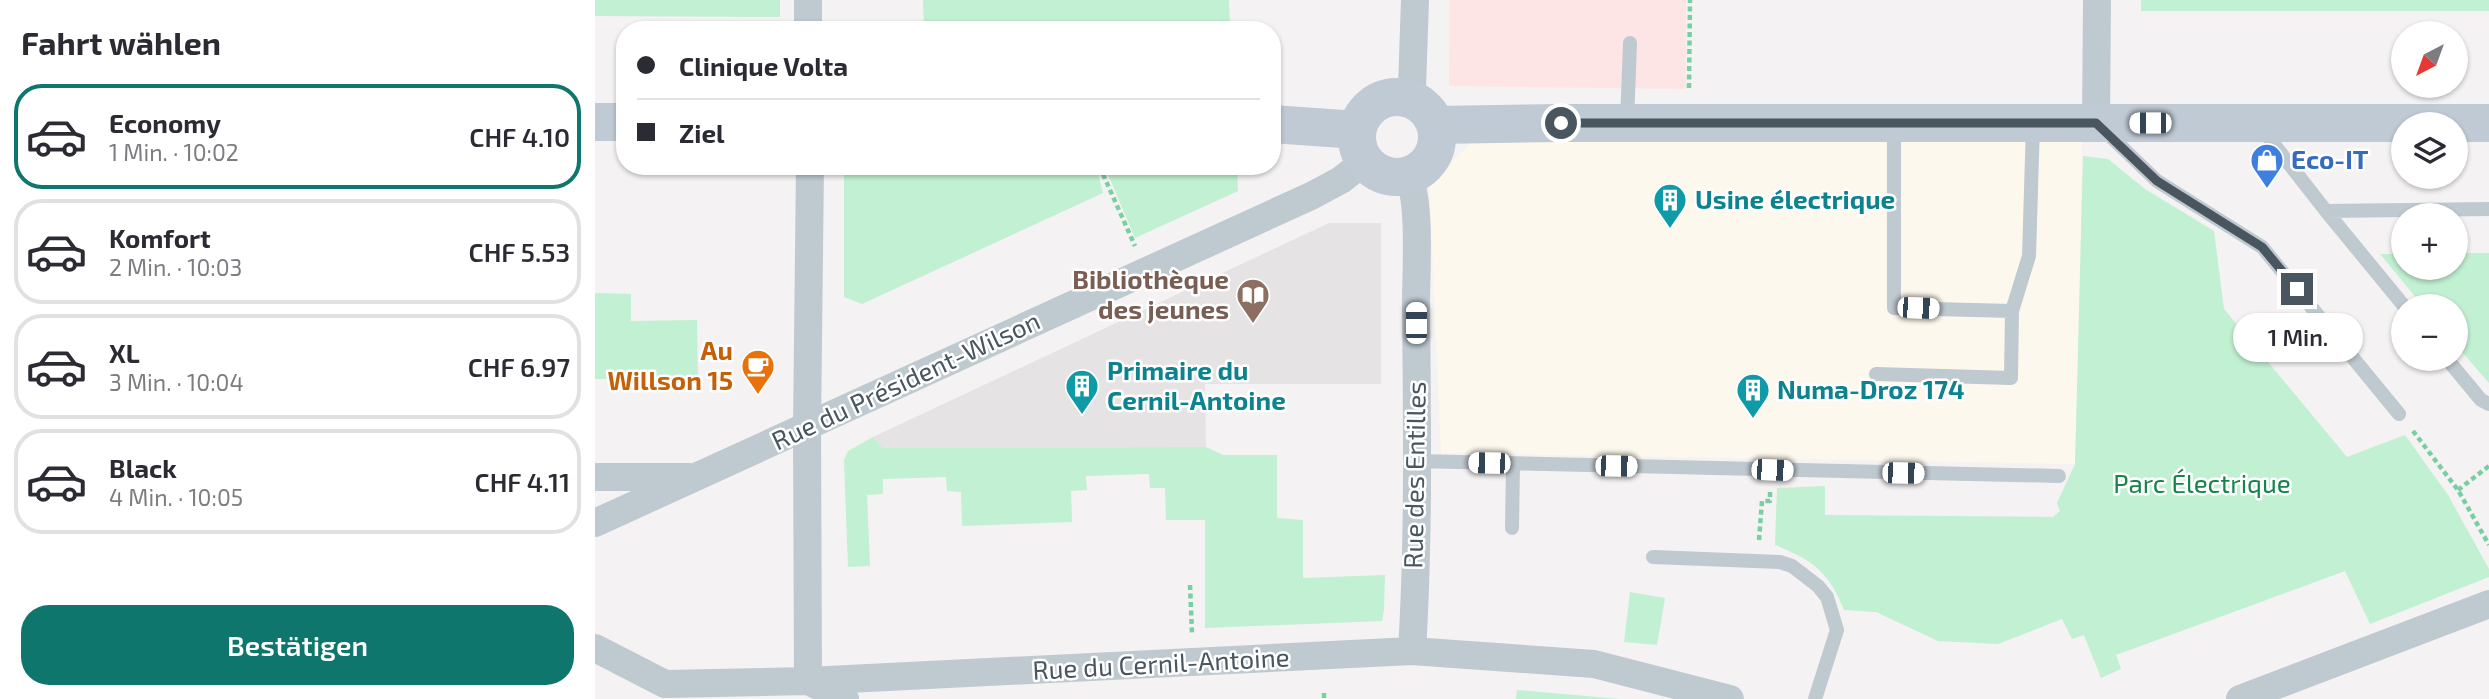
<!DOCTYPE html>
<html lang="de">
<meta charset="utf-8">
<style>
:root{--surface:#fff;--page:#f2f2f3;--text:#2b2b33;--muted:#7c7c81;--line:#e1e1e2;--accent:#0f766e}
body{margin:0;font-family:"Exo 2",sans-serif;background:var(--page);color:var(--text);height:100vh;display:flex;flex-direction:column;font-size:26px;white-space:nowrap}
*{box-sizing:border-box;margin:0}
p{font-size:23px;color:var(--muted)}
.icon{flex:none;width:38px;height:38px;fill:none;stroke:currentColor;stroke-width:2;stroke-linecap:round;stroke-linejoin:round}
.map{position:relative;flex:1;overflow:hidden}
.drawer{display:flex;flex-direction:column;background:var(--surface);width:595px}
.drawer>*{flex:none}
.top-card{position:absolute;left:21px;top:21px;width:665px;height:154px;border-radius:28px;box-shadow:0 2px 5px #0004;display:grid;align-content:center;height:154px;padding:0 21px;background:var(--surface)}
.needle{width:46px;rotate:221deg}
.controls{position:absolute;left:1796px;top:21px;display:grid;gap:14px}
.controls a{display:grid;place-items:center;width:77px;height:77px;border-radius:50%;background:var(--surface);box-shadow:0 2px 5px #0004;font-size:35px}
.end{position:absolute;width:32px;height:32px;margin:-16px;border:9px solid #49555f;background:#fff;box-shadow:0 0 0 4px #fff}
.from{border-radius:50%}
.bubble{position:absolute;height:49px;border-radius:24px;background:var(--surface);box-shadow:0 2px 5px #0004;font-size:23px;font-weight:600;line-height:49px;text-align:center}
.car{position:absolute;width:21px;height:42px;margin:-21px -10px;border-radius:9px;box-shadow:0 0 5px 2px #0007;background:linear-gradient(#fff 24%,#345 0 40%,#fff 0 76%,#345 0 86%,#fff 0)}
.top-card b{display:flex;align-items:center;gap:24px;height:66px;font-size:26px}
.top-card b+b{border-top:2px solid var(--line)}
.top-card i{width:18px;height:18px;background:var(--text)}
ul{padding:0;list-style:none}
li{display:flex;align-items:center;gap:21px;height:105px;margin:0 14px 10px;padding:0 7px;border:4px solid var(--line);border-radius:28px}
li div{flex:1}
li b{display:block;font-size:26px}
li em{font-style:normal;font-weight:600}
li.current{border-color:var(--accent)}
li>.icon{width:63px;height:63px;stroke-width:1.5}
h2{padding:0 21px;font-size:32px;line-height:84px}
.cta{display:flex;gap:14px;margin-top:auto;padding:14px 21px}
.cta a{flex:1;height:80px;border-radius:28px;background:var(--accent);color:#fff;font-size:28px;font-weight:600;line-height:80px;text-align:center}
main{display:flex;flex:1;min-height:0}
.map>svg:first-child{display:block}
</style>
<main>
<section class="drawer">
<h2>Fahrt wählen</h2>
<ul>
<li class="current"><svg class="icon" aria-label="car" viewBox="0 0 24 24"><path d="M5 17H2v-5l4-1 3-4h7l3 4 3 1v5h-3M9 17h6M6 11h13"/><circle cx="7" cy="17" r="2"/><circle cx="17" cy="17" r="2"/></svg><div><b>Economy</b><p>1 Min. · 10:02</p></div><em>CHF 4.10</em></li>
<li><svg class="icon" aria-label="car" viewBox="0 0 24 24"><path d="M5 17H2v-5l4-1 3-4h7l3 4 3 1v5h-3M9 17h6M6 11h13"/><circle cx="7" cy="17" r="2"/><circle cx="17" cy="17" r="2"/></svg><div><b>Komfort</b><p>2 Min. · 10:03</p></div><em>CHF 5.53</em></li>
<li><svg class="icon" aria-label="car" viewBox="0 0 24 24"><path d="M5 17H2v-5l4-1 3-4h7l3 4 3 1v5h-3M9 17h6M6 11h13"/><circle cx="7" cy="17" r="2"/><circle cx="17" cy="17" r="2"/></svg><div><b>XL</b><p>3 Min. · 10:04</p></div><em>CHF 6.97</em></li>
<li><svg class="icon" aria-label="car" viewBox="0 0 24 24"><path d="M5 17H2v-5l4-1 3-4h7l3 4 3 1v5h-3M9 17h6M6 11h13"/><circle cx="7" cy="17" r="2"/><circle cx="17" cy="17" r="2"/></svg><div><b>Black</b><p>4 Min. · 10:05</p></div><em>CHF 4.11</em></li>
</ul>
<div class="cta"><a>Bestätigen</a></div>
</section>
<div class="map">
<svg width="1894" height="699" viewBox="0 0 1894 699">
<rect width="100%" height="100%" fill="#f4f2f2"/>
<path fill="#fdf8ed" d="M880,139H1487L1484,364L1480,464L846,453L834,183Z"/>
<path fill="#e5e3e4" d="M734,223H786V384H610L611,447L288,448L278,437Z"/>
<path fill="#fce5e4" d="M855,0H1091V89L854,86Z"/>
<path fill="#c1f0d2" d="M0,0H185V17L0,16Z
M328,0H634L635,30H329Z
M1546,0H1894V11H1546Z
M1488,156L1513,159L1550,189L1619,231L1629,309L1752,457L1810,435L1853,495L1894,569V577L1775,624L1750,571L1521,655L1526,669L1506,678L1489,635L1477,639L1467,619L1403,644L1343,641L1281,612L1249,610C1234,572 1218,560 1180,545L1182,488L1230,486V515L1458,517L1465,511L1462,503L1480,464Z
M249,166H501L508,193L267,304L249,297Z
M512,166H642L643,191L540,238L512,172Z
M1860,253H1894V383L1860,344V306H1828L1785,254H1808V268H1860Z
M0,293L36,294V321L102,320L103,379H0Z
M278,437L288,448L611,447L628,455H682V518L708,520V578L790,575L789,610L787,621L610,628V520H571L570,488H555L554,474L491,476L492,490L476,491L477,522L367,526L366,492L352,491L351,477L288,479V494L272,495L275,566L253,567L249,460L253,451Z
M1035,592L1070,598L1062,645L1029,642Z
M922,690L1025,699H921Z"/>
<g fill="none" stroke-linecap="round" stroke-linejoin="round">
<path stroke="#78cfa2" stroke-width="4.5" stroke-dasharray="5 3.5" stroke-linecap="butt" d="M1094,88L1095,0
M507,166V172L540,246
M1818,431L1863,490L1894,545
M1863,490L1894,466
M1164,540L1167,501H1175V490
M595,585L597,633
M729,693V699"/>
<path stroke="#bfc9d0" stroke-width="14" d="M1032,122L1035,43
M1299,124V308L1417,311
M1666,128L1731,211L1894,209
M1510,131L1562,181L1667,247L1804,414
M1731,211L1809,306
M1852,359L1886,400L1894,404
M1281,374L1416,378L1417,311L1434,256L1438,124
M821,461L1464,476
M917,528L918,464
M1058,557L1185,562L1197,566L1223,586L1232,597L1242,630L1220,699"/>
<path stroke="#bfc9d0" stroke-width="28" d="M213,0V30
M813,98L817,87L820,0
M1501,123L1502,0
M215,166L212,427L213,681L250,699
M813,175C826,202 821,270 821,302C822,418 824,535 817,651
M0,477H94
M0,523L716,196L746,180L770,161
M0,648L70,684L213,681L817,651L999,664L1135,699
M1645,699L1894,604"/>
<path stroke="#bfcad5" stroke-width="38" d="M762 137a40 40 0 1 1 80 0a40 40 0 1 1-80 0Z
M0,122H30
M677,124L762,130
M840,125L966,123H1894"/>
</g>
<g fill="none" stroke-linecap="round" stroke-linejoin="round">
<path stroke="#49555f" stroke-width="9" d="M966,123H1501L1562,181L1667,247L1702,289"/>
</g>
<defs>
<symbol id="shop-pin" viewBox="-11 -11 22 30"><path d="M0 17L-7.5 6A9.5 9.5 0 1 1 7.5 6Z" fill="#3f7fe0" stroke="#fff"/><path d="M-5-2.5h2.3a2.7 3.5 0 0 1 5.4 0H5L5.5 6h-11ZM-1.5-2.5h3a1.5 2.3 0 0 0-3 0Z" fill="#fff"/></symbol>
<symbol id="building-pin" viewBox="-11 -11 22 30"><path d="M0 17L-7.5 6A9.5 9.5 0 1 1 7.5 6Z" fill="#0f9aa8" stroke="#fff"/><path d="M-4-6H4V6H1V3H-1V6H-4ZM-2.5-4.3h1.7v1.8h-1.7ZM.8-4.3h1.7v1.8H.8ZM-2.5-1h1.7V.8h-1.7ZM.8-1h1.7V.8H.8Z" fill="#fff"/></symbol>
<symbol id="library-pin" viewBox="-11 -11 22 30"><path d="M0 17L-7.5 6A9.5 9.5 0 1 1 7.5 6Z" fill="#8d6e63" stroke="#fff"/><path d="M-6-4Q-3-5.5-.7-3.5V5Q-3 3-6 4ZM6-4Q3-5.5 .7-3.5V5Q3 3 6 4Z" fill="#fff"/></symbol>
<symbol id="cafe-pin" viewBox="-11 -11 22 30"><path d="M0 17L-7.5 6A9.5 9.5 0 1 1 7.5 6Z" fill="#e8710a" stroke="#fff"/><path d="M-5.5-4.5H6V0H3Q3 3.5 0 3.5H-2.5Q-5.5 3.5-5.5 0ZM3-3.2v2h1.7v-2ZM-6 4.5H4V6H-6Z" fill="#fff"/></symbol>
</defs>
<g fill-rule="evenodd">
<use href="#shop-pin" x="1653" y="141" width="38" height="52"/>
<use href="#building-pin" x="1056" y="181" width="38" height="52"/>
<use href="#library-pin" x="639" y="276" width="38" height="52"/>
<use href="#cafe-pin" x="144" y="347" width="38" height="52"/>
<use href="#building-pin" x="468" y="367" width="38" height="52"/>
<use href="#building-pin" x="1139" y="371" width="38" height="52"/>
</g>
<g text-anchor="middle" stroke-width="5" stroke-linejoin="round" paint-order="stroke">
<g font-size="26" font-weight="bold" fill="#366cbe" stroke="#fff" text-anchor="start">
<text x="1696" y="169">Eco-IT</text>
</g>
<g font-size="26" font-weight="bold" fill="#0d838f" stroke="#fff" text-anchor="start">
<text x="1100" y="209">Usine électrique</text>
<text x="512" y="380">Primaire du<tspan x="512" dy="30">Cernil-Antoine</tspan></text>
<text x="1182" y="399">Numa-Droz 174</text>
</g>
<g font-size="26" font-weight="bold" fill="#785e54" stroke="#fff" text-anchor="end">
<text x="634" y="289">Bibliothèque<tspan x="634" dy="30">des jeunes</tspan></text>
</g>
<g font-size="26" font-weight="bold" fill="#c56008" stroke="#fff" text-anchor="end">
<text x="138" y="360">Au<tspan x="138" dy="30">Willson 15</tspan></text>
</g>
<g font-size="26" fill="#49555f" stroke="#fff">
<text transform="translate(311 381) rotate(-25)" y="9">Rue du Président-Wilson</text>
<text transform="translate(820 475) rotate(-89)" y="9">Rue des Entilles</text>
<text transform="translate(566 664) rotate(-3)" y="9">Rue du Cernil-Antoine</text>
</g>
<g font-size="26" fill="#17844b" stroke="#fff">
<text x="1607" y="493">Parc Électrique</text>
</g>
</g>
</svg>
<div class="controls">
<a><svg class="needle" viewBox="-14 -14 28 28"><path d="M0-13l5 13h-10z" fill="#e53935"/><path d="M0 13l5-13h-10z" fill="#7c7c81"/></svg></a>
<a><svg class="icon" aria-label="layers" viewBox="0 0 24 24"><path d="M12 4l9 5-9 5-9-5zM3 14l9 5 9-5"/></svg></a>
<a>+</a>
<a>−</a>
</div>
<i class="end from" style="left:966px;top:123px"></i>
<i class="end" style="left:1702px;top:289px"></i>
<div class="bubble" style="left:1638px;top:313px;width:130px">1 Min.</div>
<i class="car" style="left:1555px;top:123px;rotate:270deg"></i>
<i class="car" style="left:1323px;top:308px;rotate:92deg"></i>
<i class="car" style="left:821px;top:323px;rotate:0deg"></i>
<i class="car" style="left:894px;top:463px;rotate:271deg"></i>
<i class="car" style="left:1021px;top:466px;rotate:91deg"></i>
<i class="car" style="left:1177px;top:470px;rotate:92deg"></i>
<i class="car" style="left:1308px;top:473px;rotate:91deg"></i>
<div class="top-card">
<b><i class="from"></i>Clinique Volta</b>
<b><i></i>Ziel</b>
</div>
</div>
</main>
